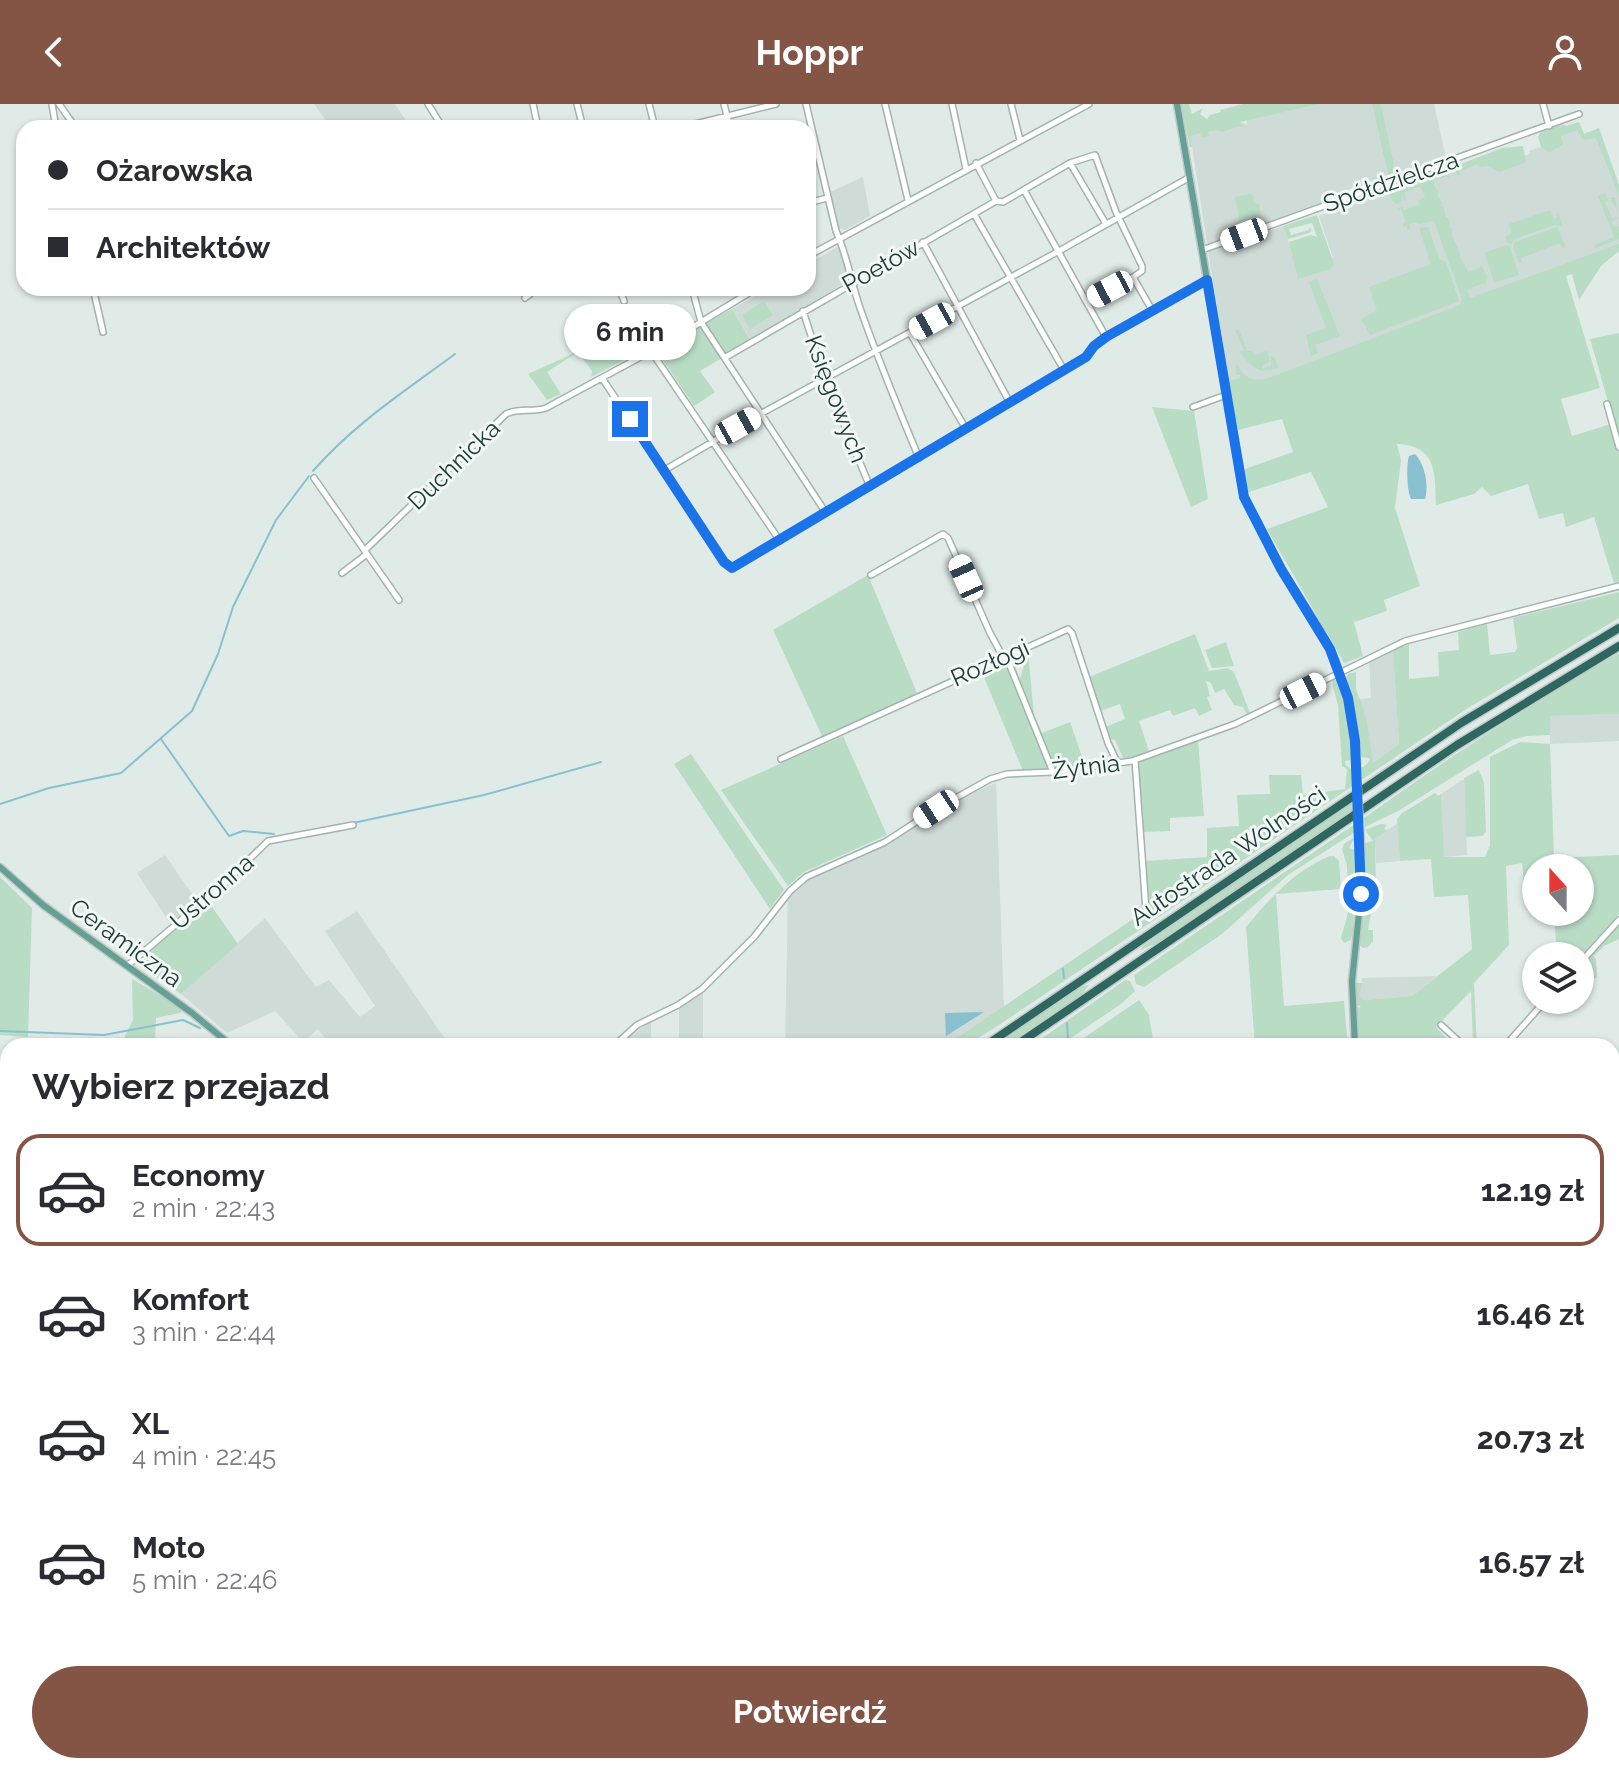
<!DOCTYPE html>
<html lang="pl">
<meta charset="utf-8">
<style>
:root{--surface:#fff;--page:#f2f2f3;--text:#2b2b33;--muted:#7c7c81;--line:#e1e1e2;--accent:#845544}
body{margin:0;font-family:Raleway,sans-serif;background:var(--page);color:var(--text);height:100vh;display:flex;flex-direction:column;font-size:30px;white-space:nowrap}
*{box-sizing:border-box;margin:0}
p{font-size:26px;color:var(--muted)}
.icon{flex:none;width:44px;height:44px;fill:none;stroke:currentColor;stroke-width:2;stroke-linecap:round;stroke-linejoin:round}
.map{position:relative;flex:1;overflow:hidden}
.side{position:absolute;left:0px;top:934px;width:1620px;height:736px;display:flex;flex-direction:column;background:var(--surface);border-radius:24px 24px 0 0;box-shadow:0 2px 6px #0004}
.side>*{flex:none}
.hud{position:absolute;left:16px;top:16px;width:800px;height:176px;border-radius:24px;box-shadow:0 2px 6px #0004;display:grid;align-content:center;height:176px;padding:0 32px;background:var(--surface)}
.needle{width:52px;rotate:339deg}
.controls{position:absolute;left:1522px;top:750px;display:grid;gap:16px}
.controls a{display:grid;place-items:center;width:72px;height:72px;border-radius:50%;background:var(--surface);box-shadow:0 2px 6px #0004;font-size:40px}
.end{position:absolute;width:36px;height:36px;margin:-18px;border:10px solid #1a73e8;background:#fff;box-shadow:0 0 0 4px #fff}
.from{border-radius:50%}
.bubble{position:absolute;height:56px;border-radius:28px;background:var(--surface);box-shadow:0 2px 6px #0004;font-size:26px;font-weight:700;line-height:56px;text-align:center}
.car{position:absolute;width:24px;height:48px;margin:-24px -12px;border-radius:10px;box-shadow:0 0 6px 2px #0007;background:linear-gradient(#fff 24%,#345 0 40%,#fff 0 76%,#345 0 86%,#fff 0)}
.hud b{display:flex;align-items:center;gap:28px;height:76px;font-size:30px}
.hud b+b{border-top:2px solid var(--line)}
.hud i{width:20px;height:20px;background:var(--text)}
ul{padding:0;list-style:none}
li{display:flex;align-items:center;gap:24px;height:112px;margin:0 16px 12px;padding:0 16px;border:4px solid transparent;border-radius:24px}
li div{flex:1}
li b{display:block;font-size:30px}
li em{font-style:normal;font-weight:700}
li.on{border-color:var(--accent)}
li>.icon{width:72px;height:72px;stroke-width:1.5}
h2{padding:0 32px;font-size:36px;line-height:96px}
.cta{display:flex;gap:16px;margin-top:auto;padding:16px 32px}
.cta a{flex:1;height:92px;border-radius:48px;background:var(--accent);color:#fff;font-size:32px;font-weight:700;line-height:92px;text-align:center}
header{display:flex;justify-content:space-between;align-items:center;height:104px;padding:0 32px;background:var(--accent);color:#fff;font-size:36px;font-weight:700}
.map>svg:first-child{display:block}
</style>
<header><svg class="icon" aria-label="back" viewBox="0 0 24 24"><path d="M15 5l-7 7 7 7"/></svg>Hoppr<svg class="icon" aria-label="person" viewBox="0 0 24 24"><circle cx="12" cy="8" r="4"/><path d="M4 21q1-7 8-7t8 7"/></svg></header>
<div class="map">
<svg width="1619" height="1670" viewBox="0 0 1619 1670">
<rect width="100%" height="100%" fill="#e0ebe7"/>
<path fill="#cfdbd6" d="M314,0H395L405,15L381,24H331Z
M1320,0H1372L1388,73L1340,88L1341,93L1333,96L1211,141L1207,139L1190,29L1239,18L1247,20V16Z
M1381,0H1434L1446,54L1412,66L1410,63L1406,65L1407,68L1396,70Z
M1579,18L1584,30L1599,24L1619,81V143L1231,290L1208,146L1284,122L1298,171L1333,154L1319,112L1421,73L1446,65L1447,67L1450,66L1454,62L1479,53L1525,52L1530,49L1529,47L1541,43L1560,25Z
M863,73L870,112L845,126L839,124L830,88Z
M839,142L847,172L846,178L751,236L732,205L770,184H808V160Z
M1393,546L1399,640L1372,660L1359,595L1371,594L1369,556Z
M1619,610V637L1550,640V612Z
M1462,676H1464L1467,751L1443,753L1441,690Z
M996,679L1004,903L945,942H785L788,792L807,775L883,743L960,694Z
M1398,719L1400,757L1376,759L1375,735Z
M165,751L199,800L171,821L137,769Z
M357,807L450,942H330L318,925L303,938L275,907L227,929L181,890L265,814L316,883L329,876L360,913L375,902L325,827Z
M1437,872L1412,892L1364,896L1360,893L1362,874Z
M703,887V942H679V904Z
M651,917V942H626V936Z
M796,1662H853L847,1670H796Z
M867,1662H969L957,1670H863Z"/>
<path fill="#b9dcc5" d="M1181,0H1189L1192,10L1203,4L1200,10L1207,15L1210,11L1221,8L1220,6L1243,0H1320L1240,18L1243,23L1238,22L1223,28L1216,26L1208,28L1209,32L1202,34L1200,29L1191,32L1192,43H1190Z
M1372,0H1381L1397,74L1389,77Z
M1579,18L1584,30L1599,24L1619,81V92L1596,34L1583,36L1577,26L1561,32L1563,41L1549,48L1541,43L1538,33L1541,27L1559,20L1562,24L1561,20L1567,22Z
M1523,42L1526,58L1499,68L1487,62L1480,63L1478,60L1460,67V70L1457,72L1454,63L1502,44Z
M1443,63H1446L1421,72L1446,65L1449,67V74L1447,72L1435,76L1434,81L1439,90L1437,91L1443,100L1441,101L1444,104L1446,114H1448L1450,124H1452V132L1461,151L1460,152L1468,168L1480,164L1481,160L1487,172L1485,182L1484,179L1467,186L1470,194L1619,140V147L1601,162L1579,196L1572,170L1566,172L1600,284L1561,295L1572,332L1611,320L1619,349V478L1614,479L1594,413L1566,423L1563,409L1539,415L1528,380L1491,392L1482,383L1474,390L1436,401C1435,368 1437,342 1397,340L1401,357L1395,404L1420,482L1384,496L1387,507L1354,518L1363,552L1344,559L1267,425L1328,403L1311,368L1246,389L1242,366L1293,348L1282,315L1238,326L1225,271L1228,267L1230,277L1240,274V271H1236V259C1243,272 1250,278 1266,275L1460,201L1462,195L1434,117L1418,120L1416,118L1409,120L1410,125H1407V122L1404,123L1403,120L1406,118L1401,105L1398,106L1399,104L1402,103L1404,106L1419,100L1418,97L1425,94L1422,85L1418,83L1405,88L1406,97L1402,95L1398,100L1393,98L1389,90L1422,79L1421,74L1370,90Z
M1605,89L1607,94L1615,93L1618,108L1610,94L1605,98L1612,114L1619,113L1612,118L1614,123L1619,122V135L1595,144L1594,141L1614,133L1598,92Z
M1249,90L1253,91L1254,99L1259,100L1261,112L1240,118L1235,93Z
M1550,106L1554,115L1557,114L1558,109L1563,123L1554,121L1515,135L1511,140L1507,138L1505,133L1511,130L1509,120Z
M1317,111L1334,160L1330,165L1298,175L1289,138L1311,131L1317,133L1312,119L1289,125L1291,131L1309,126V123L1312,126L1309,129L1288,135L1283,122Z
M1428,123L1440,156L1446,158L1459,197L1370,231L1361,215L1377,206L1369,183L1431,160L1419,124Z
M1557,123L1566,143L1563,144L1560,139L1521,154L1522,158L1519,159L1513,143L1515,138Z
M1506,141L1510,143L1519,171L1496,178L1493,175L1485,149Z
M1317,175L1340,232L1315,241L1318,249L1311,252L1306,231L1326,224L1309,178Z
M764,197L773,211L750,225L742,211Z
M732,205L751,237L700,267L715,288L694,302L657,247Z
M643,218L662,236L591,273L592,267L578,248L547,268L561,290L547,296L528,270Z
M1235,226H1239L1247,247H1252L1255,251L1267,247L1270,257L1262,262L1263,265L1272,261L1270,252L1275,253L1278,264C1257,271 1252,263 1240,248L1244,246Z
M1619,229V336L1590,235Z
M1152,303L1194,307L1208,395L1191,403Z
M868,471L917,589L823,634L773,526Z
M1619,488V514L1468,604L999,921L965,942H945L1148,805L1144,757L1207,753V724L1239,722L1237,691L1270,690L1269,671H1301L1303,691L1345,685L1347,665L1342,662L1338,601L1332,579L1333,575L1339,577L1349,618L1352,656L1345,657L1346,661L1351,665C1359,665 1368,663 1370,654L1361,653L1354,600L1346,574L1348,570L1356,568V585L1366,613L1373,659L1399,640L1393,546L1409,540V575L1439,572L1438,548L1459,546L1458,528L1487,520L1490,551L1515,548L1517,544L1513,514Z
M1195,530L1209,567L1228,564L1234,568L1250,609L1247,611L1243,603L1234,601L1224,585L1215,589L1211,579L1206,577L1210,592L1207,593L1212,606L1199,612L1195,604L1173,612L1170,606L1139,617L1149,647L1124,656L1115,636L1109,635L1105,623L1125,615L1120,600L1100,607L1089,573Z
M1226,538L1234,562L1212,564L1205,546Z
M1028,548L1034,611L1042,629L1070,618L1085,661L1023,667L981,566L1011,553L1020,575Z
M1619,549V610L1550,612V631L1527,632L1512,636L1400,706L1365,723L1364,714C1447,654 1531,600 1619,549Z
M843,632L887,731L804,768L788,782L721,686Z
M1198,636L1204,712L1170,714V727L1143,728L1136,662L1139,657Z
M1520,638L1550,640L1554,754L1619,751V810L1580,853L1557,852L1554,808H1580V764H1536V781L1527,782L1524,779L1522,759L1506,762L1509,841L1474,879L1477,942H1473L1471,887L1436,923L1453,942H1359L1357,904L1361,903L1357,901L1356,879H1362L1360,892L1364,896L1412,892L1472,845L1468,791L1434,793L1431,755L1400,757L1397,715L1402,709L1435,689L1438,692L1441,690L1444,753H1485L1490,741V653Z
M691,650L784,786L770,805L674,660Z
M1479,666L1484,679L1486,728L1482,732L1466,733L1464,674Z
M1354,697V705L1157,839L1141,846L1142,843L1157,832Z
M1355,720V728L1288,771L1222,830L1144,883L1136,880L1134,871Z
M1381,720L1387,721L1384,724L1386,726L1390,725L1375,735L1376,782L1368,826H1373V837L1368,843L1363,844L1359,841L1365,792V739L1373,737L1365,726Z
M1355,733L1349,744L1356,746L1353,826L1351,836L1344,839L1341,834L1348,809L1347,762L1342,745L1344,740Z
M1330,752H1334L1339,757L1341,785L1276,790L1284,902L1344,897L1348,942H1255L1246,823C1270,794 1294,767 1330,752Z
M0,773L32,804L28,933L0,931Z
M208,797L238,840L181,890L134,858Z
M1619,820V835L1604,842L1594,852L1596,855L1597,874H1586L1580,870V863Z
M132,875L183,905L180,909L156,914L155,942H125V932L133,916Z
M1125,876L1130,877L1135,887L1121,900L1059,942H1031Z
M1089,881L1081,891L1005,942H994L1079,883Z
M1139,896L1149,911L1154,942H1072Z
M168,1662H303V1670H168Z
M559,1662H796V1670H559Z"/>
<path fill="#88c0d0" d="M1415,350C1425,360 1429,382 1425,395H1411C1407,387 1406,361 1409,352Z
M984,908L946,932L945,909Z"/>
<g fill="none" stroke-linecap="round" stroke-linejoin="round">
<path stroke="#88c0d0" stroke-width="2" d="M313,367C354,320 405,287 455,250
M161,635L229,732L243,727L274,730
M0,700L49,684L121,669L192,607L218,550L233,503L276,416L309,372
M353,719L484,691L601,658
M286,731L331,723
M1063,865L1064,874
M1067,919L1068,935
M0,927L104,931L183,916L200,924
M1068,940V942
M1612,1433H1619
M973,1670L989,1662"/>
<defs>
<path id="minor" d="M52,0L56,24
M59,0L76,24
M428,0L443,24
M533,0L538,24
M577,0L583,24
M649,0L655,24
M724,0L730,24
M806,0L836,127C847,151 851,178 860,204C878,255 898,304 919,354
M885,0L908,96
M952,0L966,65
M1011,0L1020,36
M1543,0L1549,22
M679,24L776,0
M976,59L996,97L1003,98L1070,59L1095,51L1116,108L1142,162V167L1133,173L1152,206
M1070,59L1106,120
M1024,86L1106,233
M808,99L827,94
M974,110L1064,266
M923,138L1010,299
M1202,146L1579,10
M808,152L1089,0
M93,184L103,228
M619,184L624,197
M692,184L701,218L826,409
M525,194L538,184
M1087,197L1133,173
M803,207L825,274L870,383
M910,229L966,325
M651,247L780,437
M726,253L996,97
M602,274L724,458L732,464L1086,253L1094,242L1106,233L1207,176
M1607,300L1619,343
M1193,303L1226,291
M663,367L762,309L1059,147L1190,73
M314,374L399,496
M365,446L506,310C520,303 532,309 546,304L670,237L757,184
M342,469L367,450
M871,471L943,430L948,434L990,529L1003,553
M1006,552L1053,668
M781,655L1068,525L1072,529L1108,639L1118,660
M1135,656L1146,806
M1580,859L1619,816
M127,862L226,778L268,737L353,721
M1441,921L1464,942
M614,942L637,921L678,901L702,885L754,833L790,787L806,773L885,738L936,705L990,675L1007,670L1053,668L1132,657L1235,620L1405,537L1619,482
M1505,942L1546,896
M1612,981L1619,976
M1612,1272H1619
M1612,1321H1619
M1612,1385L1619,1384
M0,1409L8,1400
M1612,1599L1619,1596
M1612,1660H1619
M1503,1662V1670
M1590,1662L1591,1670
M856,1670L862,1662
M1187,1670V1662
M1354,1670L1408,1662
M1547,1670L1548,1662"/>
<path id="major" d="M1177,0L1244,393L1281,465L1319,524L1336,558L1351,608L1356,655
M0,763L43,801L192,909L232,942
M1355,942L1352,877L1361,790V742
M0,1541L8,1542
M1066,1662L1075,1670"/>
<path id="highway" d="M985,942L1461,619L1619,524
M1015,942L1457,641L1619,542
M537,1662V1670
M553,1670V1662"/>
</defs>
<use href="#minor" stroke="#a3b3ae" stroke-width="8"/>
<use href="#major" stroke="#c1c8c7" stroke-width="9"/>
<use href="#highway" stroke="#c1c8c7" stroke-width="11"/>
<use href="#minor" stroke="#fff" stroke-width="5"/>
<use href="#major" stroke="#65a095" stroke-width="6"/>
<use href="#highway" stroke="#2d675f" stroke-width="8"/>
<defs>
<path id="major-bridge" d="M1356,655L1361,742"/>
</defs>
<use href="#major-bridge" stroke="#c1c8c7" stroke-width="9" stroke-linecap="butt"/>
<use href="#major-bridge" stroke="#65a095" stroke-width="6"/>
</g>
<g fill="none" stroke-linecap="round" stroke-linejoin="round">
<path stroke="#1a73e8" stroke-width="10" d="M630,315L724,458L732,464L1086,253L1094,242L1106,233L1207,176L1244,393L1281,465L1330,545L1348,594L1355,637L1361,790"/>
</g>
<g text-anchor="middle" stroke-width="6" stroke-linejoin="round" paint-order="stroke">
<g font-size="24" fill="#213b36" stroke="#f1f8f5">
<text transform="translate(1391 78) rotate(-19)" y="8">Spółdzielcza</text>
<text transform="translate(881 162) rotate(-29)" y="8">Poetów</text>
<text transform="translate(836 295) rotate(69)" y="8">Księgowych</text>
<text transform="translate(454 361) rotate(-44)" y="8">Duchnicka</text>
<text transform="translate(990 559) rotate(-24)" y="8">Rozłogi</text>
<text transform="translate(1086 663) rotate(-7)" y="8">Żytnia</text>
<text transform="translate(1228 752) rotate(-34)" y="8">Autostrada Wolności</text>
<text transform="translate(212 788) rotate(-41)" y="8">Ustronna</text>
<text transform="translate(126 839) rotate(36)" y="8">Ceramiczna</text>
</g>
</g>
</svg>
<div class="controls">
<a><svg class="needle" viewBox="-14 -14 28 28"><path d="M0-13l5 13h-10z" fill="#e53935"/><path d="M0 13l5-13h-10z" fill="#7c7c81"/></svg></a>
<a><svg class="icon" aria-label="layers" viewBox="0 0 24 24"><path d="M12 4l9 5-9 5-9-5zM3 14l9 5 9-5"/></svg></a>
</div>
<i class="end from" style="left:1361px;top:790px"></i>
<i class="end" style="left:630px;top:315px"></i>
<div class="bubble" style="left:564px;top:200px;width:132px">6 min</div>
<i class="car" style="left:1244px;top:131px;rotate:249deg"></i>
<i class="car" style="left:1110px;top:185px;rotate:242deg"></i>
<i class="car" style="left:932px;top:217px;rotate:241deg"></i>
<i class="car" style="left:738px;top:322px;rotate:61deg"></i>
<i class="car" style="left:966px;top:474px;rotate:336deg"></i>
<i class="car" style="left:1303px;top:587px;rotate:63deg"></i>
<i class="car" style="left:936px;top:705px;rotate:237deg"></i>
<div class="hud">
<b><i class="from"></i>Ożarowska</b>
<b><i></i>Architektów</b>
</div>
<section class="side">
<h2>Wybierz przejazd</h2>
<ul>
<li class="on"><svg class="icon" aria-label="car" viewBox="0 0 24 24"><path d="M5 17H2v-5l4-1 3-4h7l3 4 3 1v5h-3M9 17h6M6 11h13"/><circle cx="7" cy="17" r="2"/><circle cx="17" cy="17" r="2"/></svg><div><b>Economy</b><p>2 min · 22:43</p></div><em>12.19 zł</em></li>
<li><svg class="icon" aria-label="car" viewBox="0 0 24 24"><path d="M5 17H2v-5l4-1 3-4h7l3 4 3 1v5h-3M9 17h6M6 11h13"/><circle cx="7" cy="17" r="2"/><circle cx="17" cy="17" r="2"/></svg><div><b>Komfort</b><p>3 min · 22:44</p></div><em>16.46 zł</em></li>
<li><svg class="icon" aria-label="car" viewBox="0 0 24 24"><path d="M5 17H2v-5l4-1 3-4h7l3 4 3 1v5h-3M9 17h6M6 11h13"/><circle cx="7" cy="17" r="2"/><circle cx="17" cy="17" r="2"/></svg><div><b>XL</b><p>4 min · 22:45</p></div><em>20.73 zł</em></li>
<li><svg class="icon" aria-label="car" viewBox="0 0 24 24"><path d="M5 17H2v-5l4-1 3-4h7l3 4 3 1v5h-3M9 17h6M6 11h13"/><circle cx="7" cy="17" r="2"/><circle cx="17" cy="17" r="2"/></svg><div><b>Moto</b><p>5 min · 22:46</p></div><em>16.57 zł</em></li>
</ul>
<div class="cta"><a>Potwierdź</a></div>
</section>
</div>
